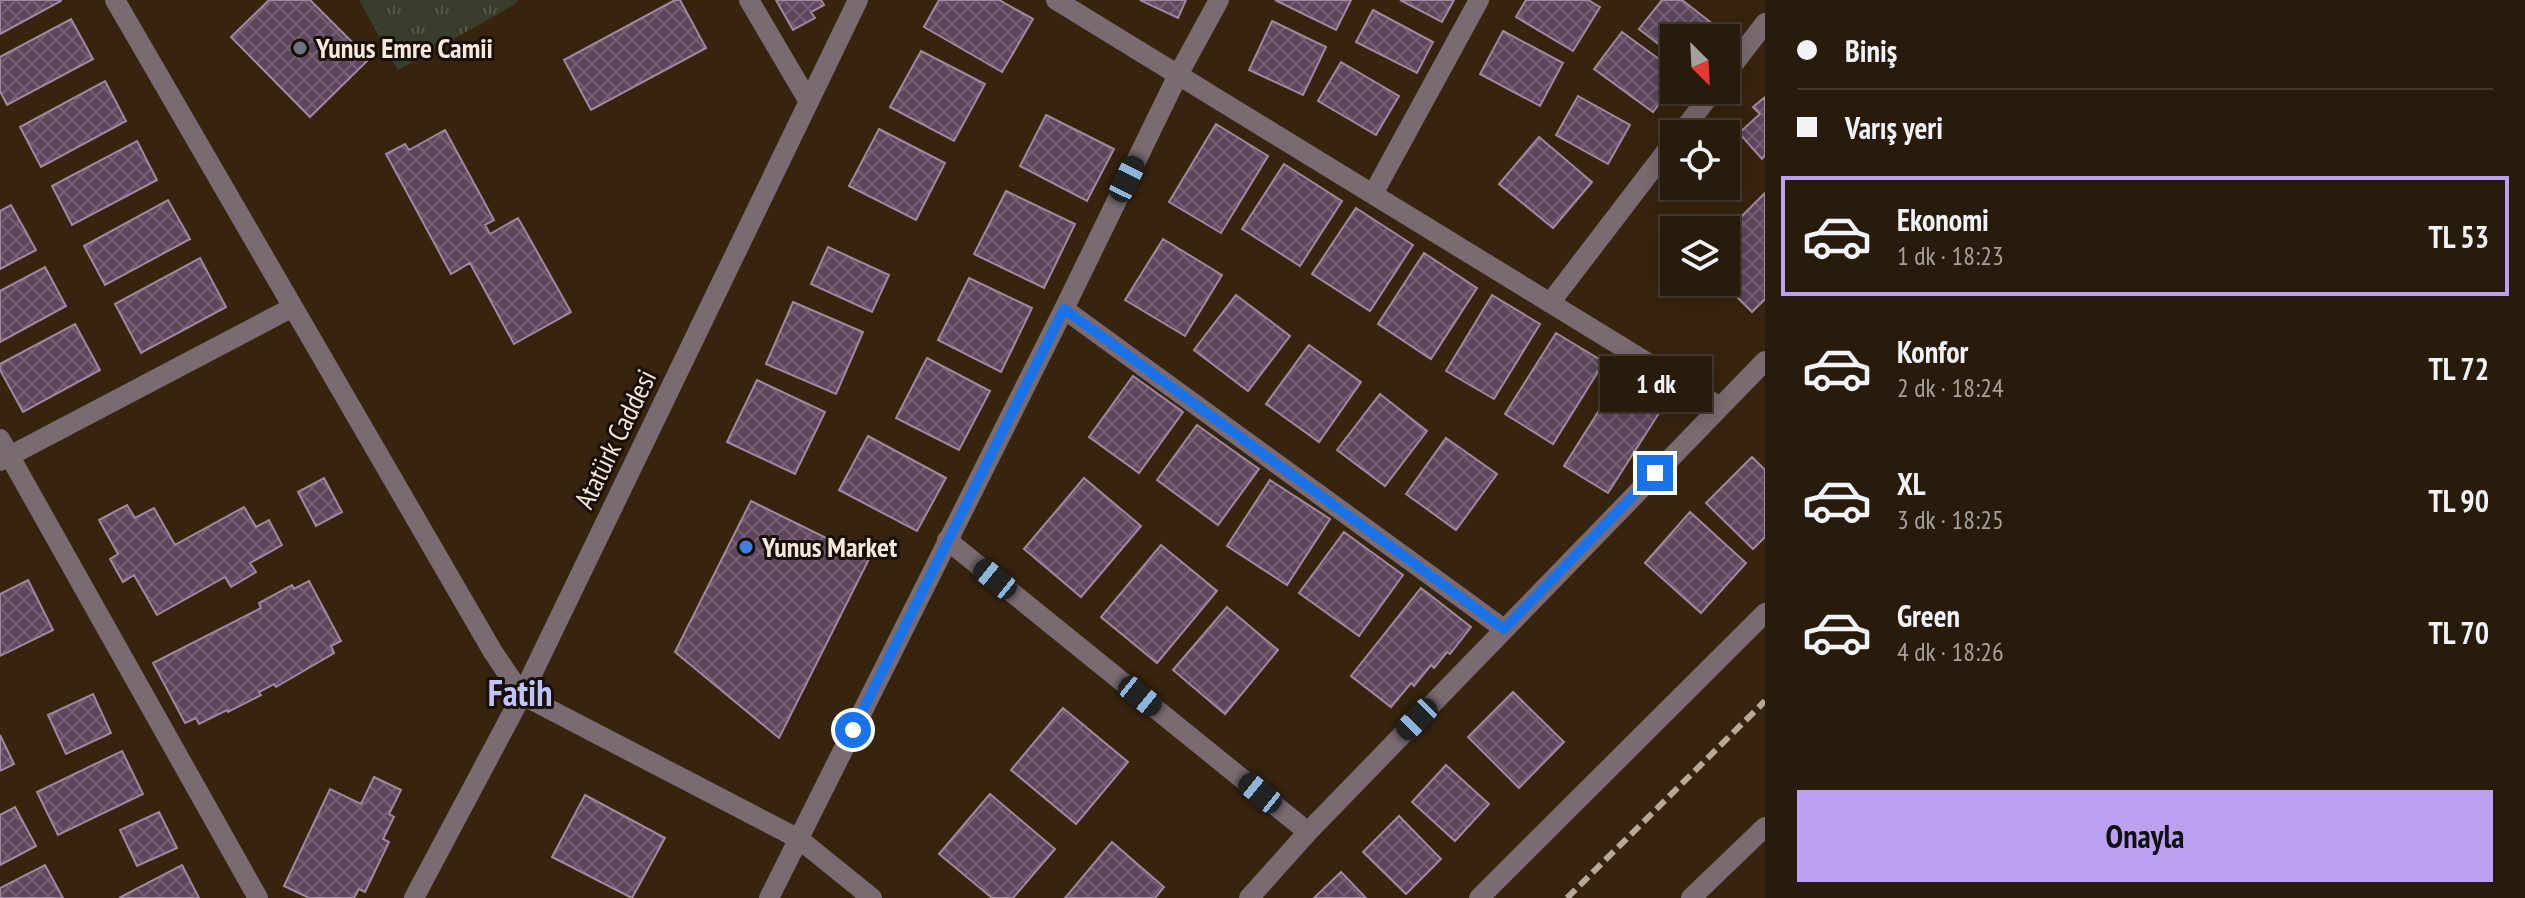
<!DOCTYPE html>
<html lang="tr">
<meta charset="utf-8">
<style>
:root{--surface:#291b0b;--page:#352819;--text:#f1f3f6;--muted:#a5a19d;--line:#45392c;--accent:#bca0f2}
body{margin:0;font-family:"PT Sans Narrow",sans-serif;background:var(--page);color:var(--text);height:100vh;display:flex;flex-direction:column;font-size:30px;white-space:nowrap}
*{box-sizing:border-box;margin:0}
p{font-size:26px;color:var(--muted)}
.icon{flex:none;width:44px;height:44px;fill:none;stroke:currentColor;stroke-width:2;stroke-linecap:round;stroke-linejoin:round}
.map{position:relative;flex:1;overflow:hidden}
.sheet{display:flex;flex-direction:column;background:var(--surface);width:760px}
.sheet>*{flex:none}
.top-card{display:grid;align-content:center;height:176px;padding:0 32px;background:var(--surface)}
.needle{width:52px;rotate:156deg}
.tools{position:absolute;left:1660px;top:24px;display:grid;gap:16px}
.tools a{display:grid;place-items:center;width:80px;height:80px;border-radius:0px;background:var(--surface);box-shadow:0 4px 20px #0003,0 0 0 2px var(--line);font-size:40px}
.end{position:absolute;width:36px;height:36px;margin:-18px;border:10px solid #1a73e8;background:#fff;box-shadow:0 0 0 4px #fff}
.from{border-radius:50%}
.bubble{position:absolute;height:56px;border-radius:0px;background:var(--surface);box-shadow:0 4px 20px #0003,0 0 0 2px var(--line);font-size:26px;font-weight:600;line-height:56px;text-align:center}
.car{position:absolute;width:24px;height:48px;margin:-24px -12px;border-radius:10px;box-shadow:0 0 6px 2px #0007;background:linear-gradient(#222 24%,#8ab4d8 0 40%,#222 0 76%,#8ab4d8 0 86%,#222 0)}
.top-card b{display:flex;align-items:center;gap:28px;height:76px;font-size:30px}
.top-card b+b{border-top:2px solid var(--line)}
.top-card i{width:20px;height:20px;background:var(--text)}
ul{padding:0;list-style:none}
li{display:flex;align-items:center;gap:24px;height:120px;margin:0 16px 12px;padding:0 16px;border:4px solid transparent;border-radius:0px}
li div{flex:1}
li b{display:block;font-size:30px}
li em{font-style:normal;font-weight:600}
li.current{border-color:var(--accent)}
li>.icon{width:72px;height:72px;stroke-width:1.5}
.action{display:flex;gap:16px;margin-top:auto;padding:16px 32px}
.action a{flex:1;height:92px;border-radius:0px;background:var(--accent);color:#111;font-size:32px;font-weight:600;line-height:92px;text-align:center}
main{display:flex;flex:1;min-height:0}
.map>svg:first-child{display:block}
</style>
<main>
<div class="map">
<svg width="1765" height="898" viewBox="0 0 1765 898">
<defs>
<pattern id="park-tufts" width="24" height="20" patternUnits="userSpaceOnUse" patternTransform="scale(2)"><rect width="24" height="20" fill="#393d2b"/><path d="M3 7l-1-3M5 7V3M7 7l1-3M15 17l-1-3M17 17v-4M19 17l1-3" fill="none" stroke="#565949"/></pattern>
<pattern id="building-cross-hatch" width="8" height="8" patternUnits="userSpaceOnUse" patternTransform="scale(2)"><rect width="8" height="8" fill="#5d465e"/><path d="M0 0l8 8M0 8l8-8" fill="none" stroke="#756174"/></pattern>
</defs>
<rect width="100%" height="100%" fill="#37240f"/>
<path fill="url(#park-tufts)" d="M359,0H518L514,5L398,70Z"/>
<path fill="url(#building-cross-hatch)" stroke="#9f88a0" stroke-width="2" d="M0,0H61V1L0,34Z
M269,0H310L369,59L310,117L231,37Z
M675,0H680L706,48L591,110L564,60Z
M776,0H821L824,5L811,12L815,18L793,30Z
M939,0H999L1033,19L1002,72L924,27Z
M1140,0H1186L1178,18Z
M1275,0H1351L1336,30Z
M1400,0H1454L1442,22Z
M1526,0H1588L1600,7L1573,51L1516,17Z
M1662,0H1682L1714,25L1704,38H1674V56L1639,29Z
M1373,10L1433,42L1417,73L1356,42Z
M71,19L93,59L7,105L0,91V57Z
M1272,21L1326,47L1303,95L1249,70Z
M1503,31L1563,63L1540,106L1480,74Z
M1622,32L1674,70V84L1653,112L1594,69Z
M921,51L985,84L954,141L890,107Z
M1341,62L1399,96L1376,135L1318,101Z
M105,81L126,121L41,167L20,127Z
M1578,96L1630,125L1608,164L1556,135Z
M1765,97V155L1762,159L1739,133L1760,114L1753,107Z
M1046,115L1114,149L1087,201L1020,166Z
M1216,124L1268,156L1221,233L1169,202Z
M879,129L945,163L916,220L849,186Z
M445,130L494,220L485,225L490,234L518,218L571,312L514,344L470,263L451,274L386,154L405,144L409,150Z
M1539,137L1592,182L1553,228L1499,184Z
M137,141L157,180L72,225L52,186Z
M1284,164L1342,201L1300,266L1242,229Z
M1006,191L1075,224L1044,288L974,254Z
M1765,193V299L1752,312L1722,282H1726V232Z
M168,200L190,239L105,285L84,246Z
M11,205L36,250L0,269V211Z
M1356,208L1413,245L1370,311L1312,274Z
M1163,239L1222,275L1185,336L1125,300Z
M828,247L889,275L872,312L811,284Z
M1424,253L1477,288L1431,359L1378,324Z
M200,258L226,307L141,353L115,304Z
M45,267L66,306L0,342V291Z
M969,278L1032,308L1001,372L938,340Z
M1236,295L1290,336L1248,391L1194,350Z
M1492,295L1540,324L1494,399L1446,371Z
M793,302L863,332L836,394L766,364Z
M75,324L100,370L23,412L0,370V364Z
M1556,333L1604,362L1553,444L1505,414Z
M1309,345L1361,382L1319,442L1266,404Z
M927,358L990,391L959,450L896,418Z
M1624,371L1668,399L1608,493L1564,466Z
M1133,376L1183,412L1139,473L1089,437Z
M757,380L825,412L795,474L727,442Z
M1380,394L1427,431L1385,486L1337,450Z
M1197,425L1259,469L1218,525L1157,480Z
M868,436L946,478L917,531L839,490Z
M1446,438L1497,474L1456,530L1406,494Z
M1752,457L1765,470V537L1753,549L1706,503Z
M324,478L342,512L316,526L298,492Z
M1084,478L1141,526L1081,597L1024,549Z
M1270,480L1330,519L1287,585L1227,546Z
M751,501L869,559L779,738L675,652Z
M127,505L135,518L154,508L175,545L244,507L256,527L269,520L282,545L250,563L256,572L231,587L225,577L157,615L134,575L123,582L110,559L118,554L99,520Z
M1690,512L1746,563L1701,613L1645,563Z
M1344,532L1403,575L1359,636L1299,593Z
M1161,545L1217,591L1157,663L1101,617Z
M28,580L53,630L0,656V594Z
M309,581L341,641L331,646L334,653L276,687L274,684L259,692L261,695L228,712L227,710L199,724L196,718L185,723L153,663L261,608L259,603L292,585L294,589Z
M1421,588L1471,627L1450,654L1447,652L1434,668L1431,665L1414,686L1411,683L1391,707L1351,676Z
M1227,607L1278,650L1225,714L1173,670Z
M1513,692L1564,742L1519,788L1468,737Z
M93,694L111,733L66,754L48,715Z
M1063,708L1128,762L1076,824L1011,770Z
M0,735L14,764L0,771Z
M122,751L143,794L58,835L37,792Z
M1446,765L1489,804L1455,841L1412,802Z
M374,777L401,790L389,814L394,817L383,839L389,842L365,892L359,889L354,898H309L284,886L330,789L361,804Z
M990,794L1055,849L1013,898H992L939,854Z
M585,795L665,838L632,898L552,857Z
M15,807L36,846L0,865V815Z
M159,812L177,848L137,866L120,830Z
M1399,816L1441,859L1406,894L1363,852Z
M1112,842L1164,887L1155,898H1065Z
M45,865L63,898H0V888Z
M182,865L199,898H119Z
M1341,872L1366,898H1314Z"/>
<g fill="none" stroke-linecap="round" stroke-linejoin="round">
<path stroke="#796b71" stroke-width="20" d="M115,0L493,652L522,695L799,839L872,898
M749,0L809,102
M1056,0L1720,407
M1726,74L1765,23
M1680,134L1714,90
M1373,194L1479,0
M1550,303L1674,141
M1064,309L1504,629
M0,439L258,898
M0,461L293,307
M947,540L1308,832
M414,898L522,695L858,0
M769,898L1064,309L1178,75L1219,0
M1249,898L1308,832L1765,361
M1479,898L1765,613
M1691,898L1765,827"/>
<path stroke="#b7a898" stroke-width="6" stroke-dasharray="12 6" stroke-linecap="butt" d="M1567,898L1765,701"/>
</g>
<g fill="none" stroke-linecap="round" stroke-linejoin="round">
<path stroke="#1a73e8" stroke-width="10" d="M853,730L1064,309L1504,629L1655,473"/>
</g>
<circle fill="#6b7280" stroke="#180f07" stroke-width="3" cx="300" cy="48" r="8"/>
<circle fill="#3f7fe0" stroke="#180f07" stroke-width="3" cx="746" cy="547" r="8"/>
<g text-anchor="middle" stroke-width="6" stroke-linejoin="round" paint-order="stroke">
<g font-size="28" font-weight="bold" fill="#f6e9dc" stroke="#180f07" text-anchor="start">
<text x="316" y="58">Yunus Emre Camii</text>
<text x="762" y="557">Yunus Market</text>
</g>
<g font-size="28" fill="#f6e9dc" stroke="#180f07">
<text transform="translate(615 439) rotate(-64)" y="10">Atatürk Caddesi</text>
</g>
<g font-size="36" font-weight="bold" fill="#c3c4fe" stroke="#180f07">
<text x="520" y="706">Fatih</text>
</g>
</g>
</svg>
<div class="tools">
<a><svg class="needle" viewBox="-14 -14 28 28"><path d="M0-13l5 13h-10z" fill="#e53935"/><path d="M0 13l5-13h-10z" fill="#a5a19d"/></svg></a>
<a><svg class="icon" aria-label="locate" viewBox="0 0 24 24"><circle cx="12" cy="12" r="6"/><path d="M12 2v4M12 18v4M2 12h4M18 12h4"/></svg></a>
<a><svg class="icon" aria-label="layers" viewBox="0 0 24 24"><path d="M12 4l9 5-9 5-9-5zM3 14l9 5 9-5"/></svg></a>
</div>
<i class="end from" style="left:853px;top:730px"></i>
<i class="end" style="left:1655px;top:473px"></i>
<div class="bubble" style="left:1600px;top:356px;width:112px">1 dk</div>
<i class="car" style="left:1127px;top:179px;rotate:26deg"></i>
<i class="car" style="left:995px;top:579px;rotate:309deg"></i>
<i class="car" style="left:1140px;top:696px;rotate:129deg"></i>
<i class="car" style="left:1417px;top:719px;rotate:224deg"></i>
<i class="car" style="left:1260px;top:793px;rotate:309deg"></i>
</div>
<section class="sheet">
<div class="top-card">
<b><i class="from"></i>Biniş</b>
<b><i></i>Varış yeri</b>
</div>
<ul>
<li class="current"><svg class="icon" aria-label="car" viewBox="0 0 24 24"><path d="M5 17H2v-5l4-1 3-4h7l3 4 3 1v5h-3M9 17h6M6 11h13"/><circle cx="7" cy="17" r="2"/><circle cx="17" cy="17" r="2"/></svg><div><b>Ekonomi</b><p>1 dk · 18:23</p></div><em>TL 53</em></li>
<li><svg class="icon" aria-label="car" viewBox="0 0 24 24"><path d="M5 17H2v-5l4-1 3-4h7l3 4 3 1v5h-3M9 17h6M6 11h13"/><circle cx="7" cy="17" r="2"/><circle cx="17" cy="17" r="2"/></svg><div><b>Konfor</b><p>2 dk · 18:24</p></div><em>TL 72</em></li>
<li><svg class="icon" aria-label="car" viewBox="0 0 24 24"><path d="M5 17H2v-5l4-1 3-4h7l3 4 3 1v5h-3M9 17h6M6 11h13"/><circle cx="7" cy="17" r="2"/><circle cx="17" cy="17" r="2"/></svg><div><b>XL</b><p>3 dk · 18:25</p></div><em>TL 90</em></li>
<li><svg class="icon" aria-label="car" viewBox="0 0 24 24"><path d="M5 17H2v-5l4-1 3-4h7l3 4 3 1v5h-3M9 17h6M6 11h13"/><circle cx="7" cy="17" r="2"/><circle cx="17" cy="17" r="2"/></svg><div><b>Green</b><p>4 dk · 18:26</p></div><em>TL 70</em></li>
</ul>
<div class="action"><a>Onayla</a></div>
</section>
</main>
